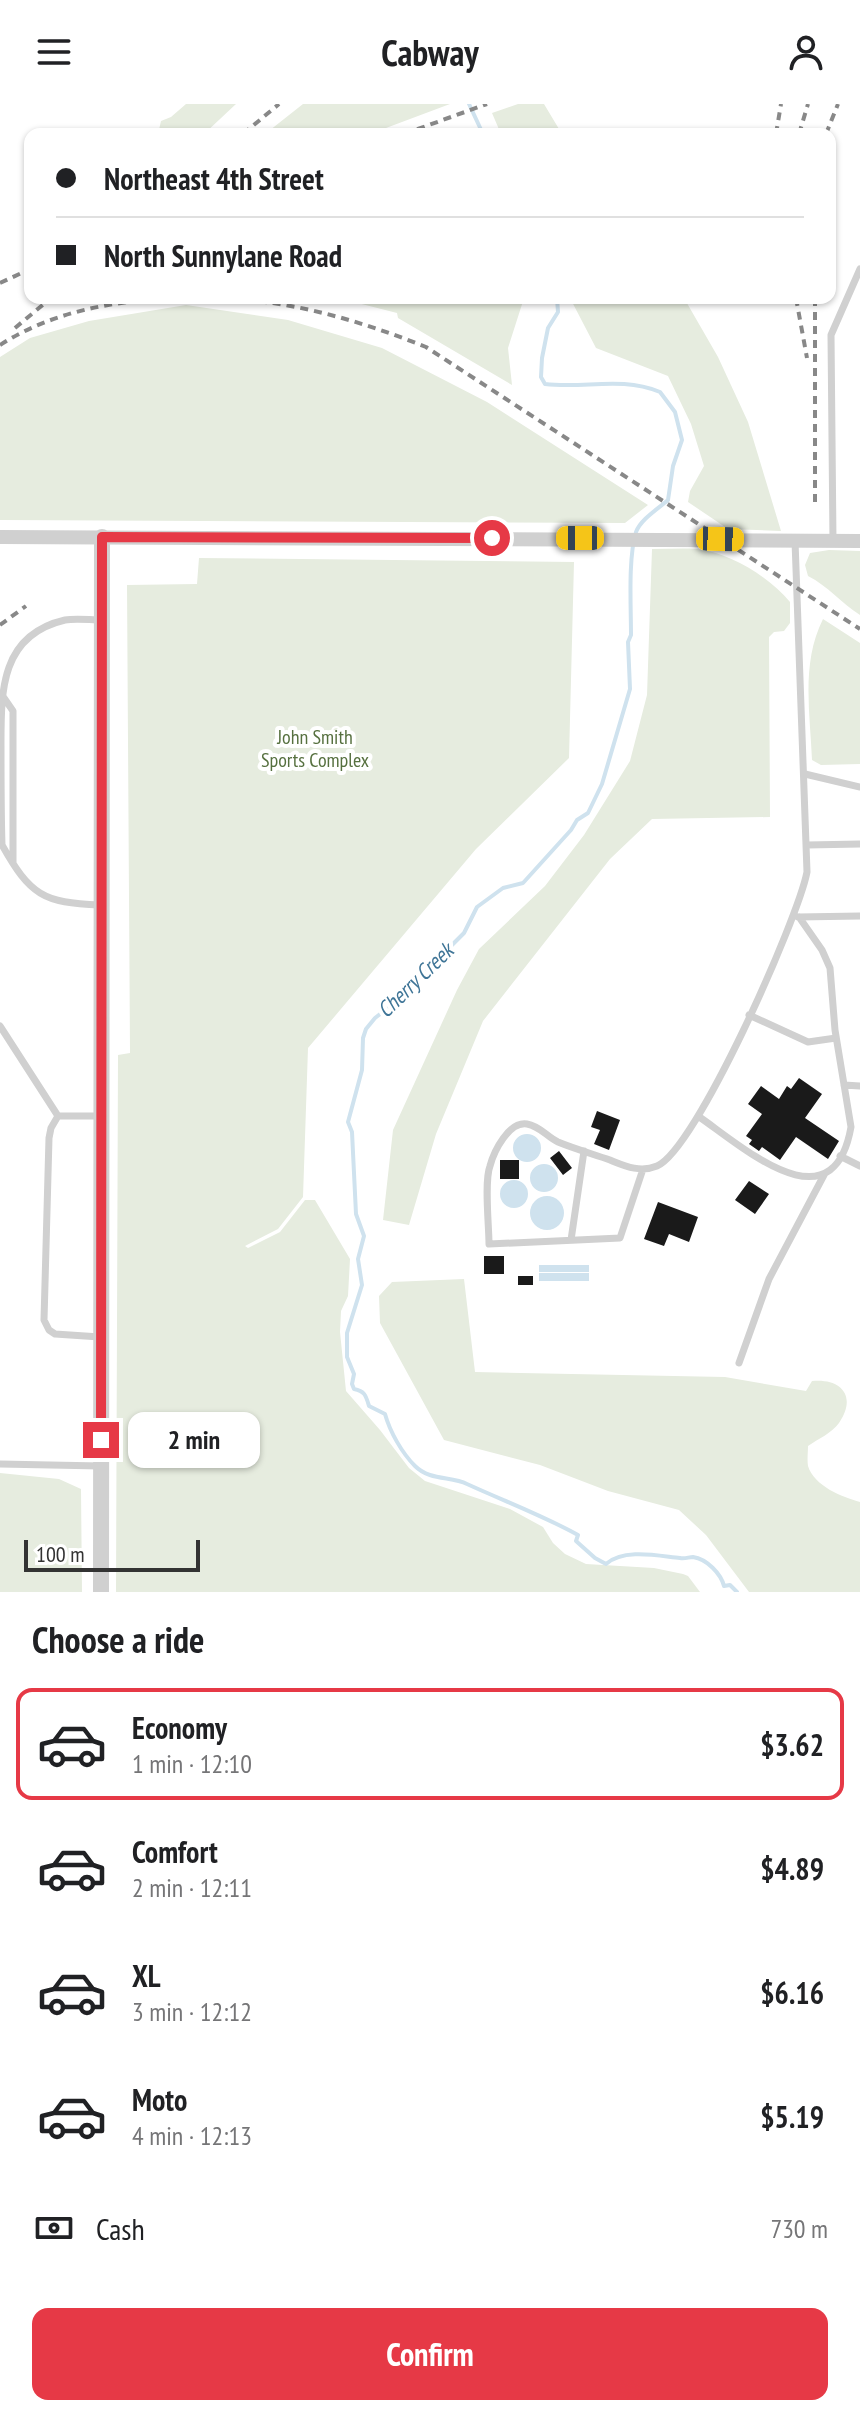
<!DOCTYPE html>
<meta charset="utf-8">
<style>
:root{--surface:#fff;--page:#f6f6f6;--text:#202124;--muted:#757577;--line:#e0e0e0;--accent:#e63946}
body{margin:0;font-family:"PT Sans Narrow",sans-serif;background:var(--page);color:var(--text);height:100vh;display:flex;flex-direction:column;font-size:30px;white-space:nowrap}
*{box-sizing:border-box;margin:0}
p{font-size:26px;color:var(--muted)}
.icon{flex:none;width:44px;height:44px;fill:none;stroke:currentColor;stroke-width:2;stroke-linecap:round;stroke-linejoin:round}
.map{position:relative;height:1488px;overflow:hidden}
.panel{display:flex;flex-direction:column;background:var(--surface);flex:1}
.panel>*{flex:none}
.banner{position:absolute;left:24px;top:24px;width:812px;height:176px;border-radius:16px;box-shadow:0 2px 6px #0004;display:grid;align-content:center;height:176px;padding:0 32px;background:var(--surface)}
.scale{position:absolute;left:24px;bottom:20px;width:176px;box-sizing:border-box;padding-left:8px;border:4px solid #333;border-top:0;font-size:22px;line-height:28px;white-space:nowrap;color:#333;-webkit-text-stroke:6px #fff;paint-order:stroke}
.end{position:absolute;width:36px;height:36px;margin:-18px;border:10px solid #e63946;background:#fff;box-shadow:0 0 0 4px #fff}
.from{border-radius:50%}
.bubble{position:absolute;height:56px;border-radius:16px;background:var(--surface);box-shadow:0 2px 6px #0004;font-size:26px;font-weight:700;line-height:56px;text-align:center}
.car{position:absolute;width:24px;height:48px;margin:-24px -12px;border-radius:10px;box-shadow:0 0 6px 2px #0007;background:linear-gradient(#f5c518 24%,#345 0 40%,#f5c518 0 76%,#345 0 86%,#f5c518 0)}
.banner b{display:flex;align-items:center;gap:28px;height:76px;font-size:30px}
.banner b+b{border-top:2px solid var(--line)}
.banner i{width:20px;height:20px;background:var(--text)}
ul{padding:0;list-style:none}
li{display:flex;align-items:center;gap:24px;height:112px;margin:0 16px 12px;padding:0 16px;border:4px solid transparent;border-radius:16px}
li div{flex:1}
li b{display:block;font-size:30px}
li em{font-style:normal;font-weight:700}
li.current{border-color:var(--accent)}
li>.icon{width:72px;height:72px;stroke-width:1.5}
h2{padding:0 32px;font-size:36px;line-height:96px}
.pay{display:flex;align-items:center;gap:20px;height:88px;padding:0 32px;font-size:30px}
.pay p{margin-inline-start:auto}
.primary-button{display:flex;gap:16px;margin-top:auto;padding:16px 32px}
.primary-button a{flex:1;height:92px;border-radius:16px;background:var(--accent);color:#fff;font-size:32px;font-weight:700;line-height:92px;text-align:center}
header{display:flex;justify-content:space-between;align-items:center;height:104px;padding:0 32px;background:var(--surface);font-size:36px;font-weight:700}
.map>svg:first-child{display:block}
</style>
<header><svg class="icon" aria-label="menu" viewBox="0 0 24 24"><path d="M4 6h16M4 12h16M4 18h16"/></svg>Cabway<svg class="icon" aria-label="person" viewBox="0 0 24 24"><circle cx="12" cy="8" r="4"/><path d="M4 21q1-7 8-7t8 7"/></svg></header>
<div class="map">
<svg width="860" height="1488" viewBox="0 0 860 1488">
<rect width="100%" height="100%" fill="#fff"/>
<path fill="#e6ecdf" d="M186,0H236L204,30H158L161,17L171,13Z
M303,0H450L370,30H265Z
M518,0H544L562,30H501L492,9Z
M338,194H524L508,244L512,281L398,214L397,209Z
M570,194H684L718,253L748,318L781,427L728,425L688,398L690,387L704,362L691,320L668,272L596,244Z
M186,201L288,216L382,244L487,298L648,401L625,419L0,416V253L30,234L89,217Z
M652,445C667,445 683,444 697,445C731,449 769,473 790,498V519L784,527L774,528L769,533L770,713L652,715L610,755L483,917L436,1030L409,1121L383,1116L393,1026L457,886L479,845L545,782L584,731L630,657L647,591Z
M829,446L860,447V511C841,499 828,482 808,472L805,461L810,449Z
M199,454L574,458L569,654L476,745L308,944L303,1093L278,1125L245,1142L248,1144L280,1128L305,1096H315L350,1155L348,1192L341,1207L340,1228L346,1287L380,1326L409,1364L425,1377L510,1405L543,1423L553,1439L565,1450L586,1460L654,1464L683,1470L688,1472L700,1488H116L118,951L130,949L127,481L197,480Z
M823,515L860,539V660L821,661L812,656C810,608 801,559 823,515Z
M464,1175L475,1268L725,1273L806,1287L812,1277C842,1274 857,1293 839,1319C832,1329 818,1335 808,1342C808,1348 807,1356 808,1362C814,1382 842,1393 860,1398V1488H749L706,1431L679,1406L608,1387L540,1361L444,1336L380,1219L379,1192L392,1178Z
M0,1369L59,1375L81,1385L82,1488H0Z"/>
<path fill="#cfe2ee" d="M513 1044a14 14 0 1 1 28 0a14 14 0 1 1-28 0Z
M530 1074a14 14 0 1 1 28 0a14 14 0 1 1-28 0Z
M500 1090a14 14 0 1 1 28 0a14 14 0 1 1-28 0Z
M530 1109a17 17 0 1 1 34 0a17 17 0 1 1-34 0Z
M539,1161H589V1168H539Z
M539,1169H589V1177H539Z"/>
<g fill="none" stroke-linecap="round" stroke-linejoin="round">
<path stroke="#cfe2ee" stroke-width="4" d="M469,0L483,30
M557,194L558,208L548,224L542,254L541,273L545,280C585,285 620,272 660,288L675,308L682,336L673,362L668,396C658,405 641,415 636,428C628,454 631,502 631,531L628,538L630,585L602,680L588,709L577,716L571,726L523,779L503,784L477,803L464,829L424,869L415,872C410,880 401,887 398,896L375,914L366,925L363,934L362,966L348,1018L352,1028L356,1110L364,1132L358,1155L362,1181L347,1229V1253L354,1270L352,1280L354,1285C365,1287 366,1292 369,1302L385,1310C390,1328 402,1349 415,1362C430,1377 451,1372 467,1380C504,1397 542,1411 578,1431L576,1437L595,1454L606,1460C624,1444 659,1452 680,1454C685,1455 689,1453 693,1453C707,1455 721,1470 724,1482L730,1481L737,1488"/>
</g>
<path fill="#1a1a1a" d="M799,974L822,990L805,1014L839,1037L828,1055L796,1033L780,1056L762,1043L759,1047L749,1040L752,1036L746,1032L762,1010L748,1000L761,982L779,995L787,982L791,985Z
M597,1007L620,1016L609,1046L594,1040L600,1026L591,1023Z
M559,1047L572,1064L563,1071L550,1054Z
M500,1056H519V1075H500Z
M749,1077L769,1090L755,1110L735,1096Z
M658,1098L698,1113L689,1138L669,1130L664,1142L644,1135Z
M484,1152H504V1170H484Z
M518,1172H533V1181H518Z"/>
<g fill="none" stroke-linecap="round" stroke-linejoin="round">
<path stroke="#d0d0d0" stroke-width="7" d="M833,437L831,231L860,165
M2,591L13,607V759
M805,670L860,683
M807,741L860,740
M100,801C43,799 30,791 2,741C1,708 1,675 1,642C1,588 0,531 65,516C76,514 90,516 102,516
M798,813L860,812
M749,911L808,938L836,934
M0,922L58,1012H101
M844,981L860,982
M58,1012L51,1024L49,1034L44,1216L49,1226L55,1230L100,1233
M698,1012C743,1043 833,1125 851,1023L835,926L830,864L822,846L799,813
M840,1052L860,1062
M643,1065L620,1134L489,1140C489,1122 484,1077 490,1062C494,1047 509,1017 527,1020C540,1022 547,1033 558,1038C575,1045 593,1050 610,1056C625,1062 640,1069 657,1062C696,1046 798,815 807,768L795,437
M571,1136L584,1047
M739,1259L769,1175L824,1071
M0,1360L101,1362"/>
<path stroke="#d0d0d0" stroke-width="14" d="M0,433L860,437"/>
<path stroke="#d0d0d0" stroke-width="16" d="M101,1488L102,433"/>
<path stroke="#888" stroke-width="4" stroke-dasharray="8 6" stroke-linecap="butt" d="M243,30L279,0
M404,30L487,0
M776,30L781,0
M799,30L808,0
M826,30L838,0
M0,179L30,165
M217,194C289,196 359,216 426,243L860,525
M796,194L807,254
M815,194V403
M15,224L51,194
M0,241C53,207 114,197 176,194
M0,521L26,502"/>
</g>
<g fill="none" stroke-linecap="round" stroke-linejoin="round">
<path stroke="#e63946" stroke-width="10" d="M101,1336L102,433L492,434"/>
</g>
<g text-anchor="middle" stroke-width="8" stroke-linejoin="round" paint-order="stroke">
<g font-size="20" fill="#56703f" stroke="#fff">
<text x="315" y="640">John Smith<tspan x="315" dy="23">Sports Complex</tspan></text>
</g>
<g font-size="22" font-style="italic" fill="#3f7597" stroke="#fff">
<text transform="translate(415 876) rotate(-44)" y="8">Cherry Creek</text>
</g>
</g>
</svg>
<div class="scale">100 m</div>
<i class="end from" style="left:492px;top:434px"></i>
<i class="end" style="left:101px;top:1336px"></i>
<div class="bubble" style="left:128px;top:1308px;width:132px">2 min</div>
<i class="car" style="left:580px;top:434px;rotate:270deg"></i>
<i class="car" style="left:720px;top:435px;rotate:91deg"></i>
<div class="banner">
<b><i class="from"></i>Northeast 4th Street</b>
<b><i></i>North Sunnylane Road</b>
</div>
</div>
<section class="panel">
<h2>Choose a ride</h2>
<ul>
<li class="current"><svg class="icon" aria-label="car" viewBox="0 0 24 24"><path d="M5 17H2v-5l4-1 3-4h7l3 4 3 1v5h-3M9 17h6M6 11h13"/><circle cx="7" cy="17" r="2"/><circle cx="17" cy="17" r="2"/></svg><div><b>Economy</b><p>1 min · 12:10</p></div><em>$3.62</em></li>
<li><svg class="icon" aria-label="car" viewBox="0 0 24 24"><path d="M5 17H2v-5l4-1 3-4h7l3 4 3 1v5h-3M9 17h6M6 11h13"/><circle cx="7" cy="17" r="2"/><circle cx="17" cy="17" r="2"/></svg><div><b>Comfort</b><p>2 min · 12:11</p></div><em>$4.89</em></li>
<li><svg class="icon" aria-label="car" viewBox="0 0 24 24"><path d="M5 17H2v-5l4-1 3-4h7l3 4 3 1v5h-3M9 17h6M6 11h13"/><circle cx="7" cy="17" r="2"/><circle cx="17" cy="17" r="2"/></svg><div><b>XL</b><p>3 min · 12:12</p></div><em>$6.16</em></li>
<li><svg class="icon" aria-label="car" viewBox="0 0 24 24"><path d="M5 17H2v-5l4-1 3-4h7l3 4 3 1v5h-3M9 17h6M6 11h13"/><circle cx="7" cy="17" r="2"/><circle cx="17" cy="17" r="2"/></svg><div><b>Moto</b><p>4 min · 12:13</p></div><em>$5.19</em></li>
</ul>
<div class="pay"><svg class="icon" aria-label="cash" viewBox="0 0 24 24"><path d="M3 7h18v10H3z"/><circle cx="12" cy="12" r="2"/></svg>Cash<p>730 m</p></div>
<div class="primary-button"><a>Confirm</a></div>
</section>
